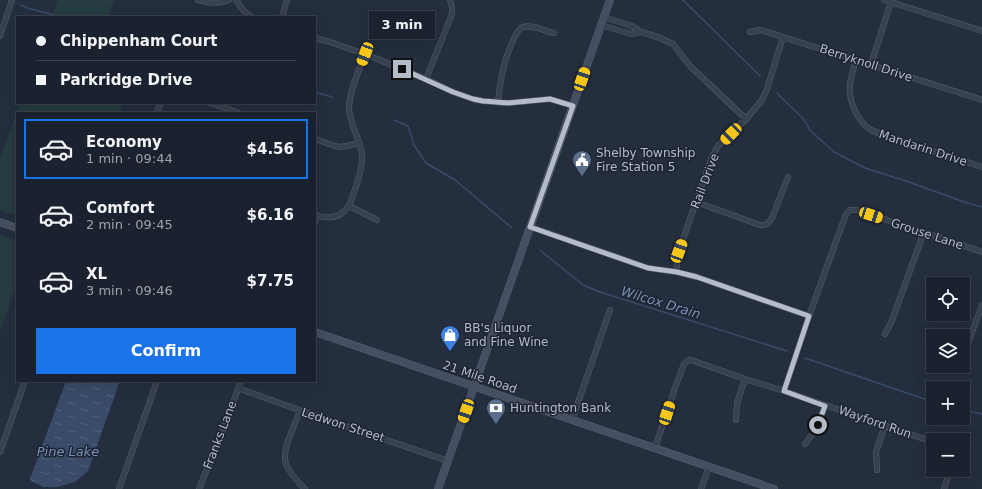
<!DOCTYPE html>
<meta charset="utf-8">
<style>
:root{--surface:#1b222f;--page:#282f3b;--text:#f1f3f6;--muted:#a0a4aa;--line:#393f4b;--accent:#1a73e8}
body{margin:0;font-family:"DejaVu Sans",sans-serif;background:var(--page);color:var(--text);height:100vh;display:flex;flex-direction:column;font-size:15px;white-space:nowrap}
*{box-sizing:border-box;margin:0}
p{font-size:13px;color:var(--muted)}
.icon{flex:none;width:22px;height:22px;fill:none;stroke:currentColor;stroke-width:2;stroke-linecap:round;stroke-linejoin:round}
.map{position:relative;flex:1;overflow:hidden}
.sheet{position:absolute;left:16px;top:112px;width:300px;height:270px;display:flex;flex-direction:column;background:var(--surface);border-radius:0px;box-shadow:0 4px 16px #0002,0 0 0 1px var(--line)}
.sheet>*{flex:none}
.hud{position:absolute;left:16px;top:16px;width:300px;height:88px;border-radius:0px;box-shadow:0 4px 16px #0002,0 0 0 1px var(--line);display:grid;align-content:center;height:88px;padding:0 20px;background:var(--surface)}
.fabs{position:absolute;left:926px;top:277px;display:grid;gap:8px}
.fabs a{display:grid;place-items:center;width:44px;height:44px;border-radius:0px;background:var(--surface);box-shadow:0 4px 16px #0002,0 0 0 1px var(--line);font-size:20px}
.end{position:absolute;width:18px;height:18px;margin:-9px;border:5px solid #b4bcca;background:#111;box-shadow:0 0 0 2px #111}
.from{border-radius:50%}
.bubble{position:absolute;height:28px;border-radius:0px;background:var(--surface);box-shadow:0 4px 16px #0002,0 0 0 1px var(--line);font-size:13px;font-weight:600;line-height:28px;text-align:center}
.car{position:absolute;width:12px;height:24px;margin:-12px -6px;border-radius:5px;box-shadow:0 0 3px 1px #0007;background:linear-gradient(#f5c518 24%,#345 0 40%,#f5c518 0 76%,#345 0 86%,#f5c518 0)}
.hud b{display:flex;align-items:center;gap:14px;height:38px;font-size:15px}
.hud b+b{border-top:1px solid var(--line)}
.hud i{width:10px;height:10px;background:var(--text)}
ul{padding:7px 0 0;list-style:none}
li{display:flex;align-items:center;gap:12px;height:60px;margin:0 8px 6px;padding:0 12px;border:2px solid transparent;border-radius:0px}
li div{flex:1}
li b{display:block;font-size:15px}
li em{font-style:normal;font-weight:600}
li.on{border-color:var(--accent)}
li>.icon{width:36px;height:36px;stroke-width:1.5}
.action{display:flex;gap:8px;margin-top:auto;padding:8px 20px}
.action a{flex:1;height:46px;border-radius:0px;background:var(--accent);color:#fff;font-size:16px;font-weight:600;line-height:46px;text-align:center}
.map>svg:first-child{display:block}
</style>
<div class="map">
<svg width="982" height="489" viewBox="0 0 982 489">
<defs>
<pattern id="water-ripples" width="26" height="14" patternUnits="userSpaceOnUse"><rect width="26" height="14" fill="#394b68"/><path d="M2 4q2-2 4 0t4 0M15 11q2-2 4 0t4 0" fill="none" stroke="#53637c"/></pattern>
</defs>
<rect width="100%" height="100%" fill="#242e3f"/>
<path fill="#263c40" d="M58,0H114L107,17H52Z
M20,103H123L120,113H17V216L0,210V158Z
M0,235L17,240V283L0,332Z"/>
<path fill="url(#water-ripples)" d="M66,381H120L88,471L75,482L67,484L59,487H44L35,483L31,481L30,479Z"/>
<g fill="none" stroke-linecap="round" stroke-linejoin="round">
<path stroke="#394b68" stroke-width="1.5" d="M683,0L760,76
M21,5L27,8L62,17
M315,92L332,97
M777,93C787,105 804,115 810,130L834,152L865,168L909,182L964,202L982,207
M394,120L408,126L414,145L426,163L455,180L512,228
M541,251L583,285L600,292L787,351
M805,358L933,402
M963,410L982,414"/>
<defs>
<path id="street" d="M198,0C209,4 218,4 229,0
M236,0L243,10L251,17
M884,0L982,31
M282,17L287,0
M601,25L631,34L641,32L632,26L604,17
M641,32L658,37L673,44L690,66L746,119
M750,32L761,30L982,100
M0,36L12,0
M315,38L330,42L365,54L426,79L453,92L473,99L483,101L507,103L550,99L573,106
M856,60C850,80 846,91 855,111C858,117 863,124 868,128C872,131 878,133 883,135L982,167
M871,64L891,2
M426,79L452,14V7L450,0
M498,102C499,93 500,84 502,74C504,64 514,30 523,27C532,24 545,31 554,33
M210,103L239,113
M156,113L161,103
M315,139L338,147L347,146L359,143
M696,202L760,225C766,226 769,223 772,218L788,177
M349,206L377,220
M315,215C327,219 340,219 348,207C352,202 353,193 356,187C359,176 363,166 362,154C360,138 349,124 349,107C350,89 359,71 365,54
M315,222L317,215
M531,227L648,268L677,272L697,277L809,316
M677,272V259L679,251L711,159L718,146L746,119L762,100L767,89L783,37
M885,334L891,323L924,232
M963,355L967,346L982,305
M238,388C308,414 378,437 448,461
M784,391L809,316L846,214L850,210H857L982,252
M300,411C295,424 281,451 286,464C290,474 298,482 305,489
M572,420L610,310
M736,420L737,403L745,379
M805,444L814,432L825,406
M655,448L675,388L684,364L687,361L691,360L745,379L784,391L933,442
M0,452L25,381
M877,470L876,452L885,425
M119,489L157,381
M199,489L223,430L241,381
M701,489L709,467
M944,489L950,470"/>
<path id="secondary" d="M0,222L17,228
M315,332C468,385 621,436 774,489
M438,489L610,0"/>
</defs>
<use href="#street" stroke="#565e6d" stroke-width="6"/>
<use href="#secondary" stroke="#565e6d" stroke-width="8"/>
<use href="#street" stroke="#38414f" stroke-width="5"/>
<use href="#secondary" stroke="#464f62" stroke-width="7"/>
</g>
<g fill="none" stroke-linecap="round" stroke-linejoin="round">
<path stroke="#b4bcca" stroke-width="5" d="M402,69L453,92L473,99L483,101L508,103L550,99L573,106L530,227L648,268L677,272L697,277L809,316L784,391L825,406L818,425"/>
</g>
<defs>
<symbol id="civic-pin" viewBox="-11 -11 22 30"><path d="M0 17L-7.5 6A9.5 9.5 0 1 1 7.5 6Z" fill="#5c6f8a" stroke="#1d2534"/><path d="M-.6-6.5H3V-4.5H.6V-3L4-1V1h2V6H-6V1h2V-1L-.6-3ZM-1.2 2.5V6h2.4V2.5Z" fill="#fff"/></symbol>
<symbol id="shop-pin" viewBox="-11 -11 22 30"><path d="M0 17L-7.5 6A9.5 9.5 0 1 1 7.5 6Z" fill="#3f7fe0" stroke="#1d2534"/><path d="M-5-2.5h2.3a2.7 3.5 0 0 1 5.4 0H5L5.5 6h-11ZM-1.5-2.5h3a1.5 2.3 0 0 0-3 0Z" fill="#fff"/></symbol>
<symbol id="bank-pin" viewBox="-11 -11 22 30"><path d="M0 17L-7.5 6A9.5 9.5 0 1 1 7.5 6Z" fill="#5c6f8a" stroke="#1d2534"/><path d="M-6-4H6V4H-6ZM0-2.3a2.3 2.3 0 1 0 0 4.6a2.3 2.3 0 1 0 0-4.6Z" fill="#fff"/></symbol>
</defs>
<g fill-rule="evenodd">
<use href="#civic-pin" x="571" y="149" width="22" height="30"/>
<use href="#shop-pin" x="439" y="324" width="22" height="30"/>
<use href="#bank-pin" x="485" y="397" width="22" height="30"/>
</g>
<g text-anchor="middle" stroke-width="3" stroke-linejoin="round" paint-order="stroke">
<g font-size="12" fill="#b4bcca" stroke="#1d2534">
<text transform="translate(866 63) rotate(18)" y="4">Berryknoll Drive</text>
<text transform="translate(923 148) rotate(18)" y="4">Mandarin Drive</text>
<text transform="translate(705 181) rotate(-69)" y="4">Rail Drive</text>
<text transform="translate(927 234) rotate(18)" y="4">Grouse Lane</text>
<text transform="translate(480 377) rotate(19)" y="4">21 Mile Road</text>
<text transform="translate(875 422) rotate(19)" y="4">Wayford Run</text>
<text transform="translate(343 425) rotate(18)" y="4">Ledwon Street</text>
<text transform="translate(220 435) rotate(-69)" y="4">Franks Lane</text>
</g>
<g font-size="12" fill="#b4bcca" stroke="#1d2534" text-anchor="start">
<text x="596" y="157">Shelby Township<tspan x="596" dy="14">Fire Station 5</tspan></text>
<text x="464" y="332">BB's Liquor<tspan x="464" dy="14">and Fine Wine</tspan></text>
<text x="510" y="412">Huntington Bank</text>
</g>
<g font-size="13" font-style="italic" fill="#7c90b2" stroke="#1d2534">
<text transform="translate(661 302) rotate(17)" y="5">Wilcox Drain</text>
<text x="68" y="456">Pine Lake</text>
</g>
</g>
</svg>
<div class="fabs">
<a><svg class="icon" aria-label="locate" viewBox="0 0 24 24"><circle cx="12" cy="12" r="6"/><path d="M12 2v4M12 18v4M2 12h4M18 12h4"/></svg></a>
<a><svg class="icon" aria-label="layers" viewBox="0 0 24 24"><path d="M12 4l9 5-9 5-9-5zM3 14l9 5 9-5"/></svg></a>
<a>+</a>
<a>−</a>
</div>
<i class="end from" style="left:818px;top:425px"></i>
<i class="end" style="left:402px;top:69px"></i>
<div class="bubble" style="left:369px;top:11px;width:66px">3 min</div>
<i class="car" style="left:365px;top:54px;rotate:201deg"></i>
<i class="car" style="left:582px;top:79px;rotate:19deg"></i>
<i class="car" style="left:731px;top:134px;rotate:225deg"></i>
<i class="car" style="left:871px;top:215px;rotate:108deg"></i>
<i class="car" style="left:679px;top:251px;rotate:20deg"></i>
<i class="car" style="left:466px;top:411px;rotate:199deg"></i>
<i class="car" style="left:667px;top:413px;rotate:18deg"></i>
<div class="hud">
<b><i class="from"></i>Chippenham Court</b>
<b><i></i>Parkridge Drive</b>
</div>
<section class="sheet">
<ul>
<li class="on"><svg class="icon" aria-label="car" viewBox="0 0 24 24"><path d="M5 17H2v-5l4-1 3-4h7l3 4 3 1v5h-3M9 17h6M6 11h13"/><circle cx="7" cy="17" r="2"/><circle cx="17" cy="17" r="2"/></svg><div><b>Economy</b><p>1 min · 09:44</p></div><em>$4.56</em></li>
<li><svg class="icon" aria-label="car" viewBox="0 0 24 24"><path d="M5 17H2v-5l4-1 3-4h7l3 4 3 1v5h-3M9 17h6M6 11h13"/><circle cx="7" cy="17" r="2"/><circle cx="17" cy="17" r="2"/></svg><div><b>Comfort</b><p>2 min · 09:45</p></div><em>$6.16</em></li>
<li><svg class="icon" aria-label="car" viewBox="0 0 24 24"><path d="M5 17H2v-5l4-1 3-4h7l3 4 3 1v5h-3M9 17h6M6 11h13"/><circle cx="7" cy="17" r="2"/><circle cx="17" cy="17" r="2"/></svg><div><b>XL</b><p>3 min · 09:46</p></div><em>$7.75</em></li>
</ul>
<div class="action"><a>Confirm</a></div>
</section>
</div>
